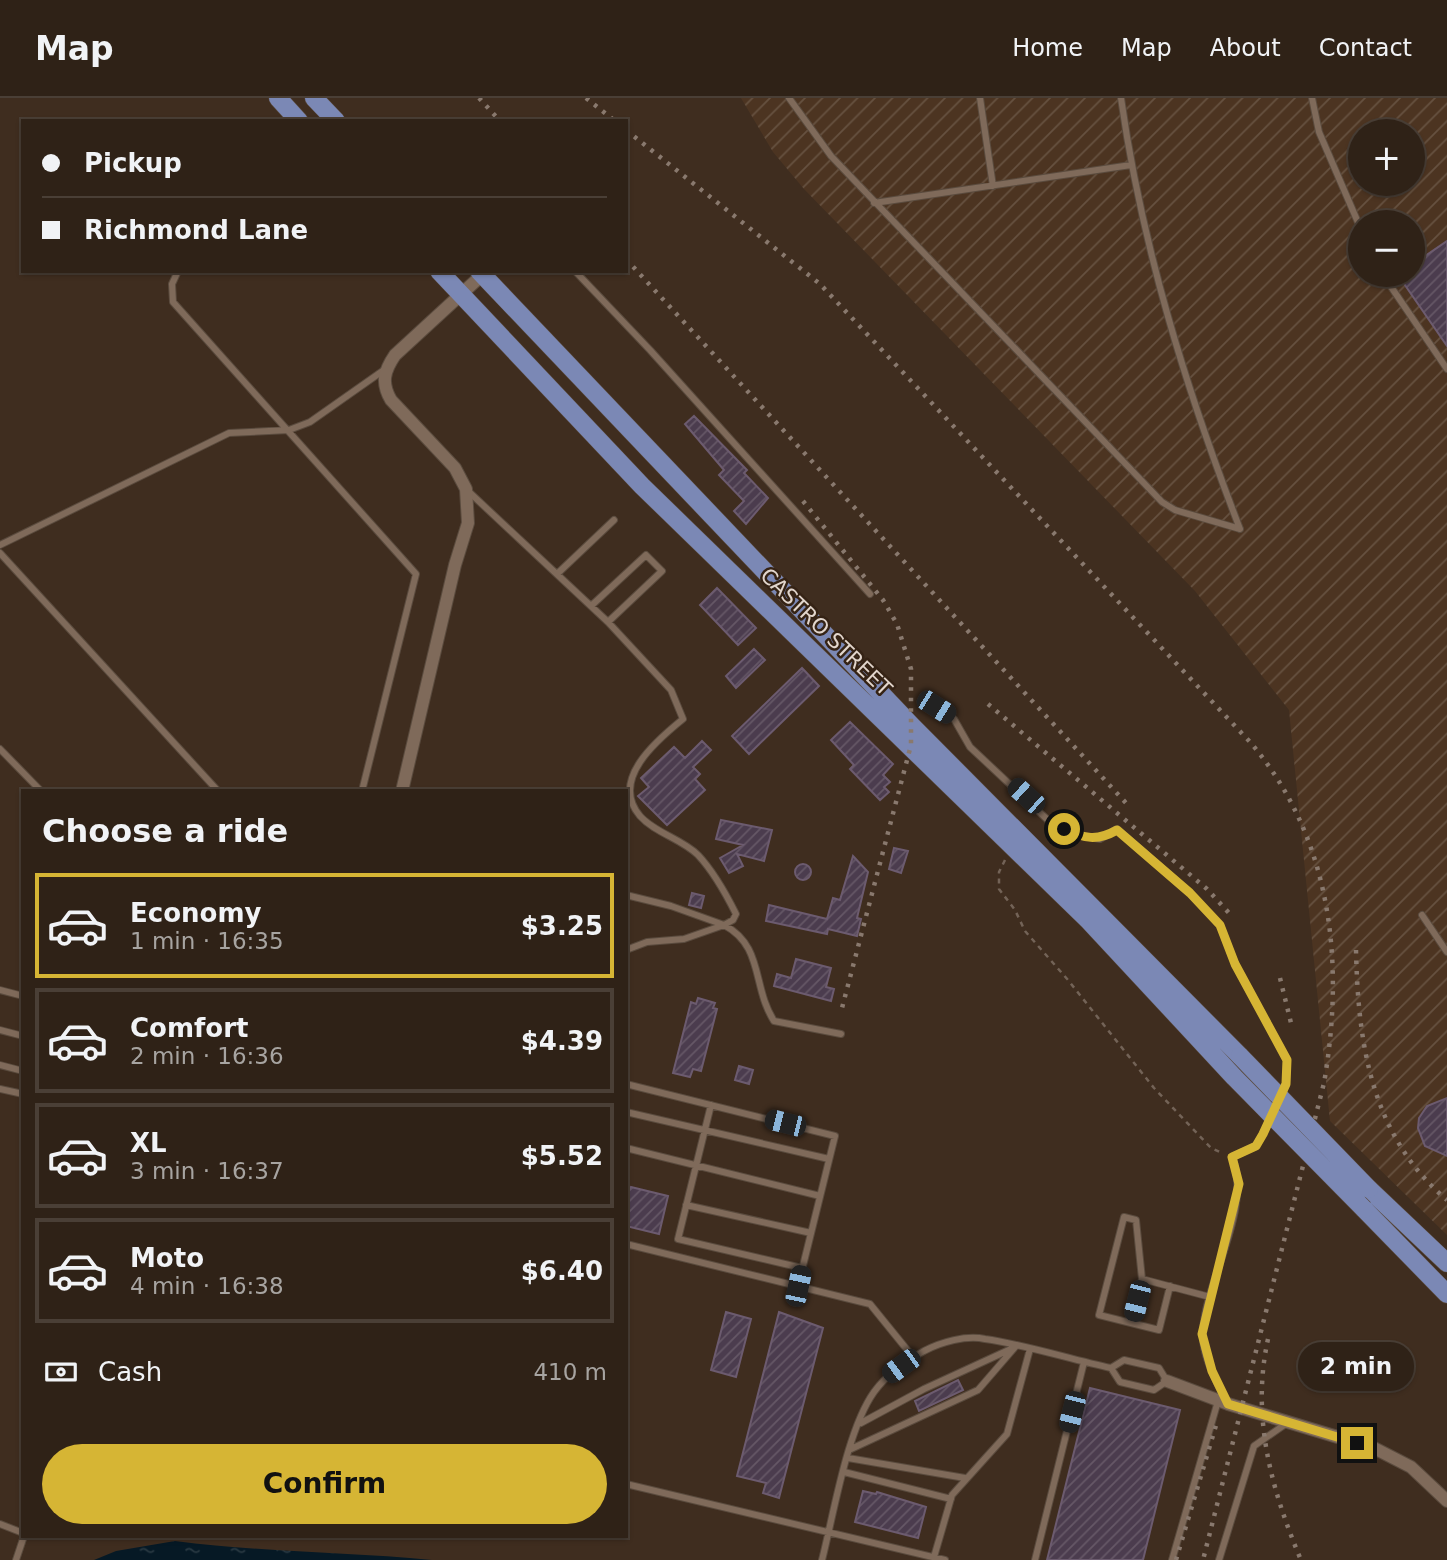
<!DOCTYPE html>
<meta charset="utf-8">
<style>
:root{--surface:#2f2217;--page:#3b2f24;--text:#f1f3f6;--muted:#a7a4a1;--line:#4a3f36;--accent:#d6b534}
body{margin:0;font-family:"DejaVu Sans",sans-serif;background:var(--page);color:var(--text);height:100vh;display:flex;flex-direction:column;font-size:26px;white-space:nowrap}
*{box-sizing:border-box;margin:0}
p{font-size:23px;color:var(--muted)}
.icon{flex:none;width:38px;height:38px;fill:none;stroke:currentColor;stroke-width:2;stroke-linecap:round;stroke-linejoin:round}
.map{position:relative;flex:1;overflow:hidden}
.panel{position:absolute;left:21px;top:691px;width:607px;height:749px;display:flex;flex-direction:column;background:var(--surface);border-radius:0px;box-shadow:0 2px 5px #0004,0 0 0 2px var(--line)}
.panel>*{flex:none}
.top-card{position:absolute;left:21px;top:21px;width:607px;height:154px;border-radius:0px;box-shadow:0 2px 5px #0004,0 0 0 2px var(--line);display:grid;align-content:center;height:154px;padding:0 21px;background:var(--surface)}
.tools{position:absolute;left:1348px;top:21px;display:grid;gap:14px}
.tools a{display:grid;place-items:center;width:77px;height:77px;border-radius:50%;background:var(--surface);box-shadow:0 2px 5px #0004,0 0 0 2px var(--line);font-size:35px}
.end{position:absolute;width:32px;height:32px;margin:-16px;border:9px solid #d6b534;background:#111;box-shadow:0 0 0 4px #111}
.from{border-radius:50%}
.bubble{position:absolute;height:49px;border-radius:24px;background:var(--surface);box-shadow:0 2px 5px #0004,0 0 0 2px var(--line);font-size:23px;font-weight:700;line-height:49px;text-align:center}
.car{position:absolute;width:21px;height:42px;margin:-21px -10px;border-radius:9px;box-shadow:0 0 5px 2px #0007;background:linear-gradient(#222 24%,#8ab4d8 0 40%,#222 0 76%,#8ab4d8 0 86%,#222 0)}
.top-card b{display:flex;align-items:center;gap:24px;height:66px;font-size:26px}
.top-card b+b{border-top:2px solid var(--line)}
.top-card i{width:18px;height:18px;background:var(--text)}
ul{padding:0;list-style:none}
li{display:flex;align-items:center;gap:21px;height:105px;margin:0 14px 10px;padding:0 7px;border:4px solid var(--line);border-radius:0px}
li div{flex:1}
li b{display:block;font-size:26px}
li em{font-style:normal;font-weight:700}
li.active{border-color:var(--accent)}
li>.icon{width:63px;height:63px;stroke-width:1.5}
h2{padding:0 21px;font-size:32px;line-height:84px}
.pay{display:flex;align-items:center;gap:18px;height:77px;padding:0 21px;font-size:26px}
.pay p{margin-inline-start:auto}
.cta{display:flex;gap:14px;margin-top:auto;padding:14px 21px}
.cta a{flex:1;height:80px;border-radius:42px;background:var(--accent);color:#111;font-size:28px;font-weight:700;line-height:80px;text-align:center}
header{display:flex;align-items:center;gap:42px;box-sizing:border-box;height:98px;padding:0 35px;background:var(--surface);border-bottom:2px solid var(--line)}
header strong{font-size:33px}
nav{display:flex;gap:38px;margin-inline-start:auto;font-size:24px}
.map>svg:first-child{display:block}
</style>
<header>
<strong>Map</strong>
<nav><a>Home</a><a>Map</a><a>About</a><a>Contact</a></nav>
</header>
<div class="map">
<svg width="1447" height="1462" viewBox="0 0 1447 1462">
<defs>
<pattern id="industrial-furrows" width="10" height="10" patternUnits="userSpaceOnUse" patternTransform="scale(1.75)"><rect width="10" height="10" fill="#4c3421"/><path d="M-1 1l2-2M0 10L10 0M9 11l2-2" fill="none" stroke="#665140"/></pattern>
<pattern id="water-ripples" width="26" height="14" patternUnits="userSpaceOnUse" patternTransform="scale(1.75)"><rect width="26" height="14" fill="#061925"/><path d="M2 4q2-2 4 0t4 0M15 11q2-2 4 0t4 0" fill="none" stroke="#2a3a43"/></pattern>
<pattern id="building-hatch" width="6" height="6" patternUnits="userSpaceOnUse" patternTransform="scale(1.75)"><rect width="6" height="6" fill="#4b3c4e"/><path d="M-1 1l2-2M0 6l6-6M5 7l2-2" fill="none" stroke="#655766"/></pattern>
</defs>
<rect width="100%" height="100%" fill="#3f2d1f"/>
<path fill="url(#industrial-furrows)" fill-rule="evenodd" d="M741,0H1447V1137L1330,1023L1289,612L1195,493L804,91L773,54ZM1360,33H1412V86H1360ZM1360,124H1412V177H1360Z"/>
<path fill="url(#water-ripples)" d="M175,1443C260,1454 346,1454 432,1462H94L116,1453Z"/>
<path fill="url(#building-hatch)" stroke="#6c5b6f" stroke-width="2" d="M1447,143V248L1398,177H1412V167Z
M694,318L747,372L744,375L768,400L746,426L734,413L744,403L719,377L724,372L685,326Z
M717,490L756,530L738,547L700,507Z
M754,551L765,562L736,590L726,578Z
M802,570L819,588L749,656L732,638Z
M850,624L893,666L883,677L890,684L884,689L889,694L880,702L850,671L854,667L831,642Z
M702,643L711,652L693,669L700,676L695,681L705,692L667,727L638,698L649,689L641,680L674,649L685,660Z
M721,722L772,732L764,763L737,756L743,768L729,775L720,760L743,747L716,741Z
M894,750L908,753L901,775L889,771Z
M853,758L868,774L857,820L861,821L857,838L828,831L827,836L766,823L769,807L827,821L833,800L840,802Z
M795 774a8 8 0 1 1 16 0a8 8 0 1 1-16 0Z
M692,795L704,798L701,810L689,807Z
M796,861L831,870L826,889L834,891L831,903L774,888L777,876L791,880Z
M698,900L715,905L713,910L717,911L701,973L693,971L690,979L673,975L691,904L696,906Z
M739,968L753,972L749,986L735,982Z
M1447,1000V1058L1425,1048L1418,1030L1419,1020L1427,1008Z
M631,1089L668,1098L659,1136L626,1128V1096Z
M726,1214L751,1221L736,1279L711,1272Z
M779,1214L823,1230L779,1400L763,1395L766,1385L737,1378Z
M958,1282L963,1292L919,1313L915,1303Z
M1090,1290L1180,1312L1143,1462H1047Z
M863,1393L876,1396L877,1394L926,1409L918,1440L855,1424Z"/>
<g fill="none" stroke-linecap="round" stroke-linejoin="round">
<defs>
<path id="service" d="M789,0L831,58L1162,404L1175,412L1240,431
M980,0L993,88
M1121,0C1142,149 1186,291 1240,431
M1312,0L1319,34L1360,129
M874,105L1131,67
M178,173L172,186L173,204L416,476L362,693
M575,173L650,252L870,496
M1383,177L1447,271
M468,393C515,437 561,480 608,524L662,473L646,457L591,508
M0,447L229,335L289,332L310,324L384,272
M0,455L218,693
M557,476L614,422
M608,524L671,592L683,621C657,642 609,682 640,718C655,735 682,741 698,757C714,774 726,796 736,816L733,822L724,827L671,808L626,797
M936,609L954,621L970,649L1050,724L1077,737L1100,741L1117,731L1190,795L1220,827L1235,866L1287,962L1286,986L1263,1036L1256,1048L1232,1059C1253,1110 1206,1180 1203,1233C1201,1257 1217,1284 1227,1305
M0,651L41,693
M1422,817L1447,854
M626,852L647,844L684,841L724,827C764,848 752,889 774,923L841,936
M0,892L23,898
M0,932L23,938
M0,967L23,973
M626,986L835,1038L798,1188
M0,991L23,996
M711,1007L678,1141L802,1170
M626,1014L829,1061
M626,1050L820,1098
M686,1107L811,1135
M626,1146L870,1206L913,1259
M1170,1188L1159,1232L1099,1217L1124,1119L1136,1122L1142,1181L1210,1199
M1131,1225L1142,1181
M861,1325L924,1291L1011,1251
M851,1351L978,1292L1016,1248
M848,1360L965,1380
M844,1374L951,1401
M626,1386L945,1462
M0,1426L23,1435
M934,1459L952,1397L1007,1336L1030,1251
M16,1462L24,1438
M822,1462C834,1415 847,1332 874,1294C887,1276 905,1264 924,1253C941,1244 966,1237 985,1241C1027,1247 1069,1261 1111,1270L1120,1284L1154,1292L1167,1283L1159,1270L1124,1262L1111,1270
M1035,1462L1084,1264
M1172,1462L1218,1303
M1219,1462L1254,1348L1287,1325"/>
<path id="minor" d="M402,693L455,467L468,425L466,391L455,370L391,302C381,285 384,273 395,257L482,177
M1167,1283L1228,1306L1374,1350L1411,1369L1447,1403"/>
<path id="primary" d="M278,0L299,23
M314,0L336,23
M439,173L642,388L1089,823L1234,979
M479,173L912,628L1240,958
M1369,1091L1447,1165
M1364,1111L1447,1196"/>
</defs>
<use href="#service" stroke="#5a4b3e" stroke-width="8"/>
<use href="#minor" stroke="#5a4b3e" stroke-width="14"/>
<use href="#primary" stroke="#5a4b3e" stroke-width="19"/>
<path stroke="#736357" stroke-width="2.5" stroke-dasharray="5 5" stroke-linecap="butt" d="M1005,762L999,774V791L1015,812L1025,833L1068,882L1154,990L1211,1050L1222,1055"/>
<use href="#service" stroke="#7f6a5a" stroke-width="6"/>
<use href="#minor" stroke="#7f6a5a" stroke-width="12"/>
<use href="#primary" stroke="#7b88b5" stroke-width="18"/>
<path stroke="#89796e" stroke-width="4.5" stroke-dasharray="3.5 7" stroke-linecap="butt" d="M479,0L500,23
M586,0L615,23
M626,32L820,186L1250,644C1332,740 1345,864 1324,985L1203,1462
M626,161L1126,705
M803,403L883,502L897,526L911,571V647L842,910
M988,606L1207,791L1229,815
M1356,852C1358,945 1371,1038 1447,1102
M1280,880L1291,925
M1268,1241C1251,1318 1271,1391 1301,1462
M1176,1462L1217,1324"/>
<defs>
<path id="primary-bridge" d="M1240,958L1369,1091
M1234,979L1364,1111"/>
</defs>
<use href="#primary-bridge" stroke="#5a4b3e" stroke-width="19" stroke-linecap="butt"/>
<use href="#primary-bridge" stroke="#7b88b5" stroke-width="18"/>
</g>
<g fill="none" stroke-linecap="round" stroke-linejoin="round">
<path stroke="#d6b534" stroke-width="9" d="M1064,731C1084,741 1098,743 1117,732L1190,795L1220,827L1235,866L1287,962L1286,986L1263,1036L1256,1048L1232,1059L1239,1086L1202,1236L1212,1273L1228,1306L1357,1345"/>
</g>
<g text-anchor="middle" stroke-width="5" stroke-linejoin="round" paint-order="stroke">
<g font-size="21" fill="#e2d6cd" stroke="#352315">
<text transform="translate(826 534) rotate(44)" y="7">CASTRO STREET</text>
</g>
</g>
</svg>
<div class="tools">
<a>+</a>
<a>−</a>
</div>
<i class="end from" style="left:1064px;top:731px"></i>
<i class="end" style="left:1357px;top:1345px"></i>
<div class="bubble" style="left:1298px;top:1244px;width:116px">2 min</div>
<i class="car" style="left:936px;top:609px;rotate:122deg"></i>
<i class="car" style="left:1026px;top:698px;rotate:312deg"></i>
<i class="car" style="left:785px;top:1025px;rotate:284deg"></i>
<i class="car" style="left:798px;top:1188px;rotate:12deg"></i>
<i class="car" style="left:1137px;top:1203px;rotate:194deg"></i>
<i class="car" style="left:901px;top:1268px;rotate:234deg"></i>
<i class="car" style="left:1072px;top:1314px;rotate:194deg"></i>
<div class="top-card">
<b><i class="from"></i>Pickup</b>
<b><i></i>Richmond Lane</b>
</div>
<section class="panel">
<h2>Choose a ride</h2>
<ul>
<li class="active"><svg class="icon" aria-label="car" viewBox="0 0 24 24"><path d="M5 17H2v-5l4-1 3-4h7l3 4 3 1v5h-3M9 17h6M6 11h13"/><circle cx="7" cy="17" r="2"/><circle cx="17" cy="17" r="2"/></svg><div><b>Economy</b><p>1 min · 16:35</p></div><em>$3.25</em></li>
<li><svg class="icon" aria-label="car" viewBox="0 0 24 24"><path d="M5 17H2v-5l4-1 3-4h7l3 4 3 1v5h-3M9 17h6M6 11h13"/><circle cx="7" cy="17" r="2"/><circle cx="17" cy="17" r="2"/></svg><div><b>Comfort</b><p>2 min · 16:36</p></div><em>$4.39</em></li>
<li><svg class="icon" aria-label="car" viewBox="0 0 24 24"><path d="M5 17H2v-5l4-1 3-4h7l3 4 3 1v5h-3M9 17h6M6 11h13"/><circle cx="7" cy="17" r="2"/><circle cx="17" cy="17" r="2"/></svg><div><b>XL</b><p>3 min · 16:37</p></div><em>$5.52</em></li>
<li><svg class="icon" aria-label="car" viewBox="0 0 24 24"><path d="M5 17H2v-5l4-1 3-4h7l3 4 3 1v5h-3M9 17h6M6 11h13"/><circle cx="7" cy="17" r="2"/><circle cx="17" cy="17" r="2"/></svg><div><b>Moto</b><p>4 min · 16:38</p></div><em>$6.40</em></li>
</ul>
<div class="pay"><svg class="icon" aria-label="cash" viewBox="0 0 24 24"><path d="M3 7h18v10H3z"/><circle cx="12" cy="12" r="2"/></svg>Cash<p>410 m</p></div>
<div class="cta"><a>Confirm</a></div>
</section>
</div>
